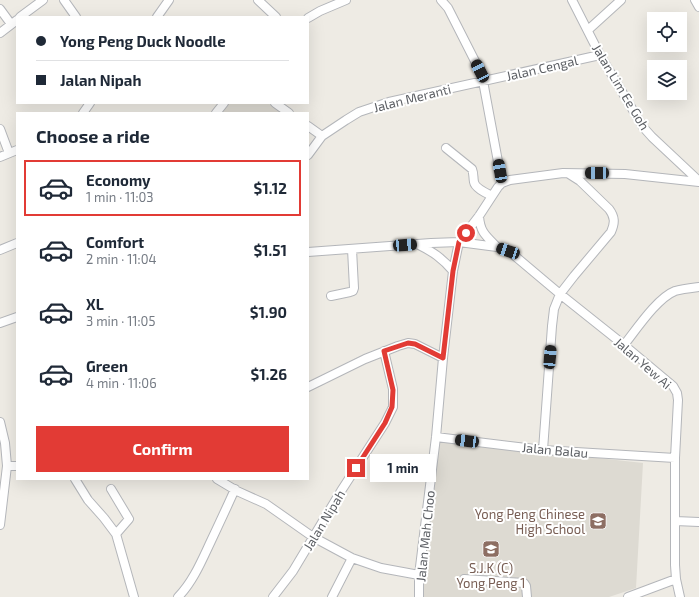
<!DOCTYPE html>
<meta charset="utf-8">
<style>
:root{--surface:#fff;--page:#f6f6f7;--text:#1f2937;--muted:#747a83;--line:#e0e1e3;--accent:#e23b35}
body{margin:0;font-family:"Exo 2",sans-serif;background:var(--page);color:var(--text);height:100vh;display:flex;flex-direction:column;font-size:15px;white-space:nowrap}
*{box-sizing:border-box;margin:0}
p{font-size:13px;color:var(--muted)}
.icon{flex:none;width:22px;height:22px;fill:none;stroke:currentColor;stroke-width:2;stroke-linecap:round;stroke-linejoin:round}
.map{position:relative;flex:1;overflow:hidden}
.panel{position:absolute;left:16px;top:112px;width:293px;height:368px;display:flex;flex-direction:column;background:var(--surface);border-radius:0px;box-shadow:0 4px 16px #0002}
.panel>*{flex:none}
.banner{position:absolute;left:16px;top:16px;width:293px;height:88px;border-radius:0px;box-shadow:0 4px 16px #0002;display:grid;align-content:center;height:88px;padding:0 20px;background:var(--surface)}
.fabs{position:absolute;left:647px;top:12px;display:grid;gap:8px}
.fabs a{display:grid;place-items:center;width:40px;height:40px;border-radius:0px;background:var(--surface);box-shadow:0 4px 16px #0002;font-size:20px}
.end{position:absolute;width:18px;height:18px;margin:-9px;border:5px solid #e23b35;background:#fff;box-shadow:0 0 0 2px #fff}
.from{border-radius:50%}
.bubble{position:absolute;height:28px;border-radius:0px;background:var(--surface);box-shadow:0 4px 16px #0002;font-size:13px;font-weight:700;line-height:28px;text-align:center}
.car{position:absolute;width:12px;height:24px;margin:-12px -6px;border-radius:5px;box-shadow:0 0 3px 1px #0007;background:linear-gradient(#222 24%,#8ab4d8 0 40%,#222 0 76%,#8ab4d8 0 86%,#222 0)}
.banner b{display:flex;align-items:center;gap:14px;height:38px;font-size:15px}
.banner b+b{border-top:1px solid var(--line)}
.banner i{width:10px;height:10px;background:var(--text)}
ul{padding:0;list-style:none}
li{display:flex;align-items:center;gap:12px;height:56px;margin:0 8px 6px;padding:0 12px;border:2px solid transparent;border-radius:0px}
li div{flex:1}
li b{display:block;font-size:15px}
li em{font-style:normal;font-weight:700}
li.active{border-color:var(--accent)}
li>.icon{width:36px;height:36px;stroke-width:1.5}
h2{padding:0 20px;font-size:18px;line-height:48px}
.primary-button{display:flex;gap:8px;margin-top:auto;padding:8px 20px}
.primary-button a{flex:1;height:46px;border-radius:0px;background:var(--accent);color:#fff;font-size:16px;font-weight:700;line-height:46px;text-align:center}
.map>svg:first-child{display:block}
</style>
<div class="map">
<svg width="699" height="597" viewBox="0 0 699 597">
<rect width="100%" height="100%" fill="#eeebe4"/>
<path fill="#dddad2" d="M219,103H268L282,113H211Z
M437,440L643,463L636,588L609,597H422Z"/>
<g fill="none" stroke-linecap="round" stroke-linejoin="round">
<defs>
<path id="minor" d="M64,0L76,17
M258,0L276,17
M441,0L448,8L480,71L483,81L502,183
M572,0L600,55L643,127L652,137L699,181
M695,0L699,7
M0,9L11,24
M20,17L43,0
M157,17L169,0
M308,18L320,11L346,0
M588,30L621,0
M0,33L17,20
M275,103L289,113
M83,113L90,103
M216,113L224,103
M308,126L322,136
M0,129L9,153
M446,148L472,169C474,174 473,177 474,182C475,188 486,193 492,196
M308,155L322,136L346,120L359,112L389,102L600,55
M0,157L17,150
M479,216C480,232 486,236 497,247
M419,245C433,252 442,258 453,271
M0,250L17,243
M308,252L431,243L459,242L497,247L509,251L560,294L624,345L673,386L677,393L678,400L675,458V565L676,579L680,597
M331,296L350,292L353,291L354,288L352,249
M0,323L17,317
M624,345C636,330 657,298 675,291C682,289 691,288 699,287
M308,387L365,359L398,346L408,343L415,344L443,358
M0,422L5,443L7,466L0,525
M436,437L543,450L675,458
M543,450L552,326L554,309L560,294L574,276L611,232C615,223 615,217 609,209L580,181L569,174
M7,466H17
M75,479L88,500L104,518L116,534L134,597
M217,479L237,491L266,504L313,537L352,558L381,568L419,575
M111,489L129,519L116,534
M675,521L699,522
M464,579L524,583L526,586L527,597
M178,597C193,582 202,560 211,541C219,524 227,507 235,489
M273,597L293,571L341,491L385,423L393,407V389L384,351
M332,597L352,558
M419,597V575L436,437L443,358L453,271L459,242L479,216L498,187L502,183L510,180L563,173L625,174L699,182
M628,597L676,579"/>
</defs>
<use href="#minor" stroke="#b4b6ba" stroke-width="10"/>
<use href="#minor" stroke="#fff" stroke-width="8"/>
</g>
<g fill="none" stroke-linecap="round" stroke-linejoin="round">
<path stroke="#e23b35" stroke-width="5" d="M356,468L385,423L392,407L393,390L384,351L408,343L415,344L443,358L453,271L459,242L466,233"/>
</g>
<defs>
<symbol id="school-square" viewBox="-11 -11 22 22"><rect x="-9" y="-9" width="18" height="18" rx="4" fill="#8d6e63" stroke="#fff"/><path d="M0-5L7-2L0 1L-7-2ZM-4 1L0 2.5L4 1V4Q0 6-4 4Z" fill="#fff"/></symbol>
</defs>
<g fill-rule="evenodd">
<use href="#school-square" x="588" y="511" width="20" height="20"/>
<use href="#school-square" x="481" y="539" width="20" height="20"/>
</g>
<g text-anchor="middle" stroke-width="4" stroke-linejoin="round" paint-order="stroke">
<g font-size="13" fill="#5c5f64" stroke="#fff">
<text transform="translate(542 68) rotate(-13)" y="5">Jalan Cengal</text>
<text transform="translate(621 87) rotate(59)" y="5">Jalan Lim Ee Goh</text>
<text transform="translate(412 98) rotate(-14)" y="5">Jalan Meranti</text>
<text transform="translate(643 363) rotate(41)" y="5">Jalan Yew Ai</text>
<text transform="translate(555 450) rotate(5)" y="5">Jalan Balau</text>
<text transform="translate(324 520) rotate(-59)" y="5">Jalan Nipah</text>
<text transform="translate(425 536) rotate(-84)" y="5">Jalan Mah Choo</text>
</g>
<g font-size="13" fill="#785e54" stroke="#fff" text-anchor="end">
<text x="585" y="519">Yong Peng Chinese<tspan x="585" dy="15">High School</tspan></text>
<text x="491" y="573" text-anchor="middle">S.J.K (C)<tspan x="491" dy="15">Yong Peng 1</tspan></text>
</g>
</g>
</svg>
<div class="fabs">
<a><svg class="icon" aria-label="locate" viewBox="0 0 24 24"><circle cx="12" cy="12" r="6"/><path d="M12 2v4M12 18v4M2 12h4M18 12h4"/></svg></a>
<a><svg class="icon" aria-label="layers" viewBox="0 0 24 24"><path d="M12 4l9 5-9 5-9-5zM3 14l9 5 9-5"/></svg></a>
</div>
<i class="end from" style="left:466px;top:233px"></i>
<i class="end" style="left:356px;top:468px"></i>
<div class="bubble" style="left:370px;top:454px;width:66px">1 min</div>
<i class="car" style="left:480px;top:71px;rotate:333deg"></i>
<i class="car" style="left:500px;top:171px;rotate:350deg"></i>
<i class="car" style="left:597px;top:173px;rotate:270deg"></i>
<i class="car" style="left:405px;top:245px;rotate:86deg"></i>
<i class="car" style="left:508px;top:251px;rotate:289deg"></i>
<i class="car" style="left:550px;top:357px;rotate:5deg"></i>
<i class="car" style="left:467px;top:441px;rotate:277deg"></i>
<div class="banner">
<b><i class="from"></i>Yong Peng Duck Noodle</b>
<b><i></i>Jalan Nipah</b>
</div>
<section class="panel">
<h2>Choose a ride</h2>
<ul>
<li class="active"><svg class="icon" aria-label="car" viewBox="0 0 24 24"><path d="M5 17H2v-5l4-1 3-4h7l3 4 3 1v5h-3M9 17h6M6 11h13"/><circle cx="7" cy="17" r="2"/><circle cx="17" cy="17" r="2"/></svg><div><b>Economy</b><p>1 min · 11:03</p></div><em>$1.12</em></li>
<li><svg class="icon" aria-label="car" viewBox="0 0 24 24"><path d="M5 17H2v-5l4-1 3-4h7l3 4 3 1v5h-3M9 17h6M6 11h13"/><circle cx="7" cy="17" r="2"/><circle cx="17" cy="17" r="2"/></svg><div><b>Comfort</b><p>2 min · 11:04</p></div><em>$1.51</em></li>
<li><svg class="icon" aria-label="car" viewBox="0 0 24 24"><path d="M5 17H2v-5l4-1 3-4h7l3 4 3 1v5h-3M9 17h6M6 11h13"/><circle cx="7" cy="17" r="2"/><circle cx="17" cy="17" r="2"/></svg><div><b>XL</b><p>3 min · 11:05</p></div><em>$1.90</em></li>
<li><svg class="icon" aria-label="car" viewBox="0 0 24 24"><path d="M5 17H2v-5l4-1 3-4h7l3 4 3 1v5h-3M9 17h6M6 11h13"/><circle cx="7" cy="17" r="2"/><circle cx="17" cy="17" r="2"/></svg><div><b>Green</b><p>4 min · 11:06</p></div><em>$1.26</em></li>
</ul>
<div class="primary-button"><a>Confirm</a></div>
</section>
</div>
